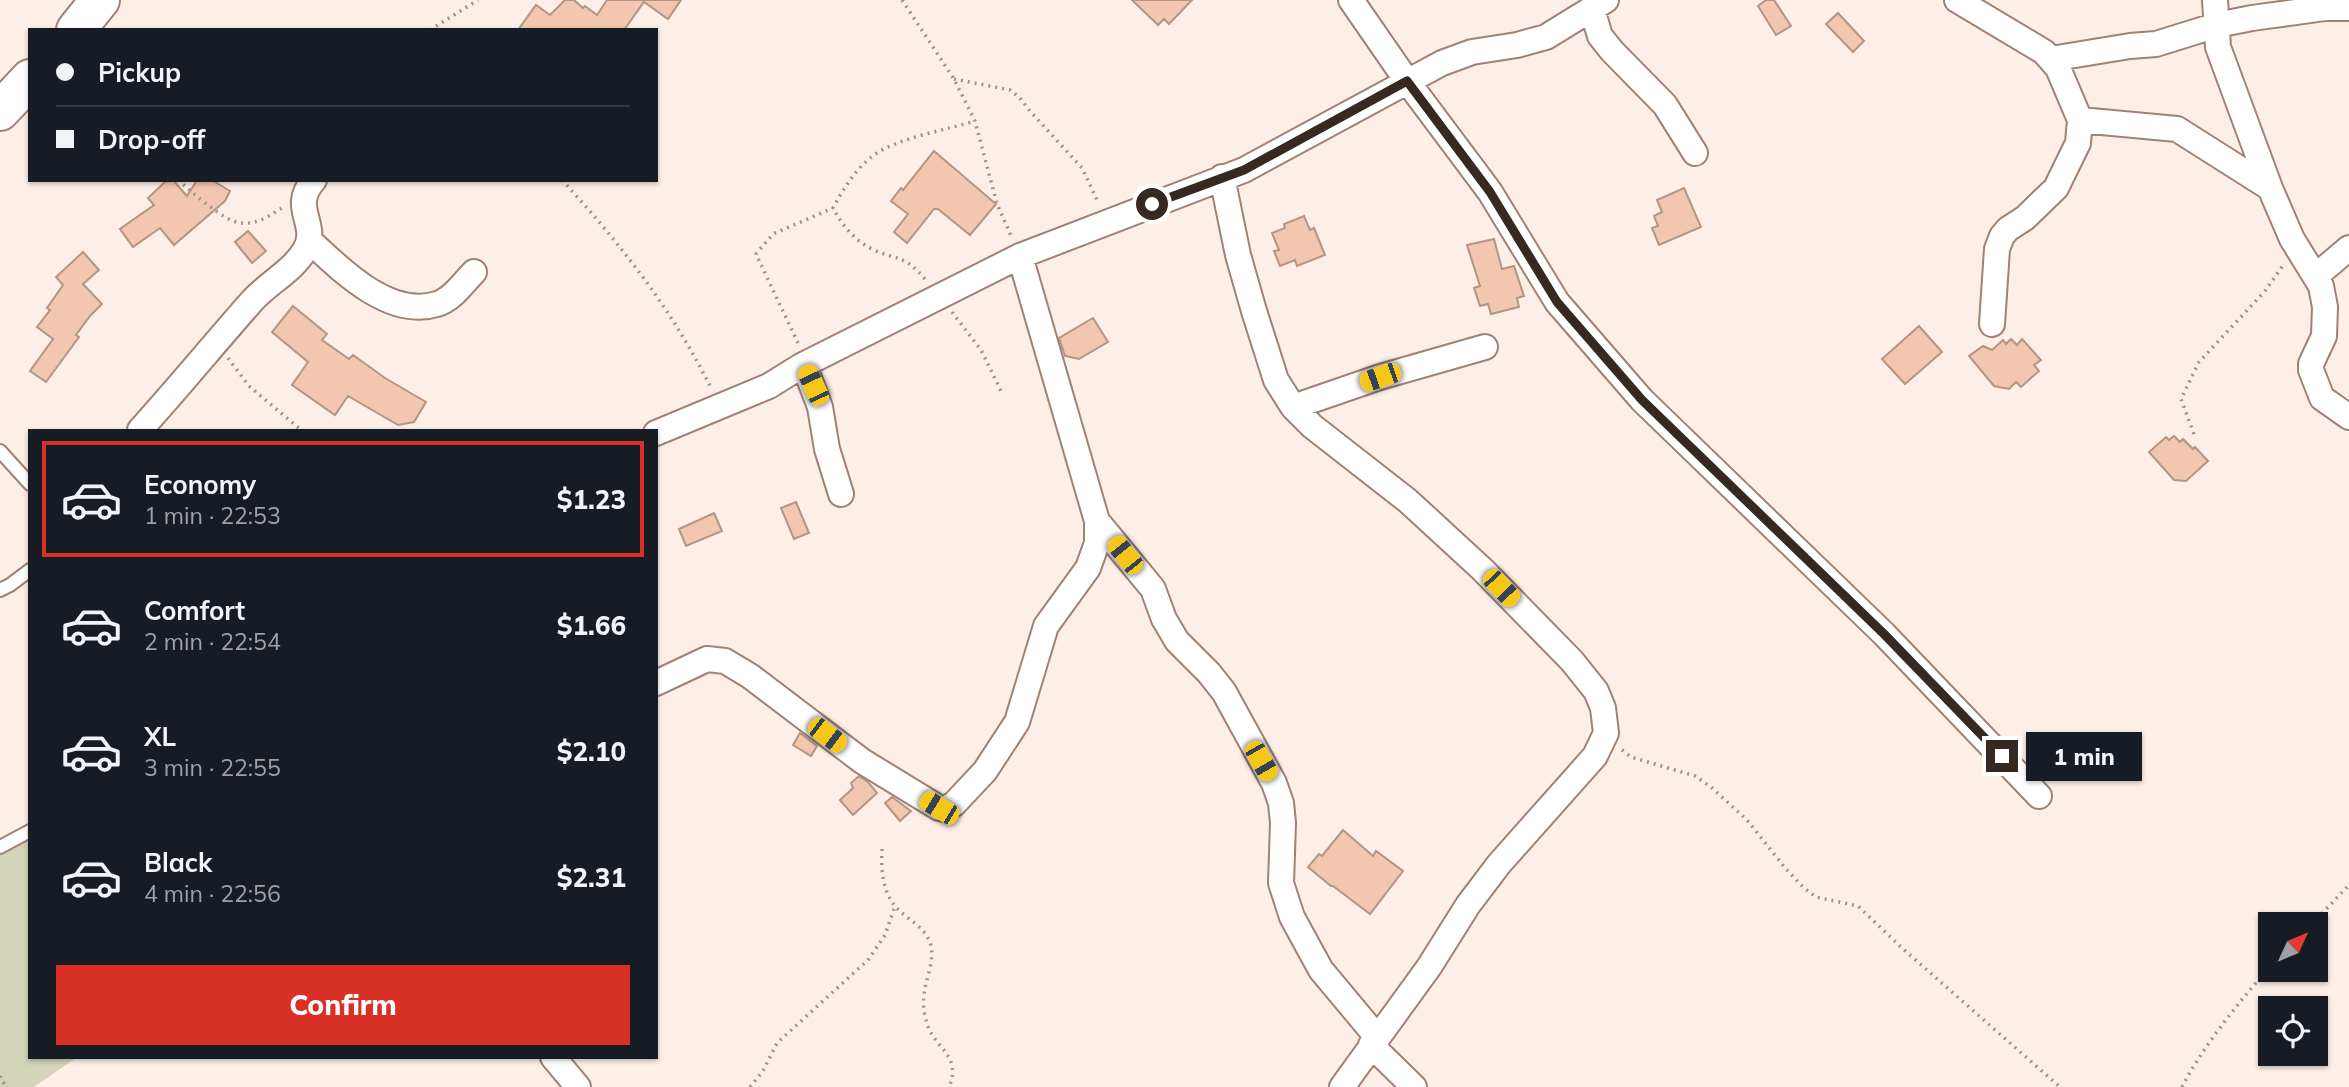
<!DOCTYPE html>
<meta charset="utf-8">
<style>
:root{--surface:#171b24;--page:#242831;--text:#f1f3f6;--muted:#9ea1a6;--line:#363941;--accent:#d93025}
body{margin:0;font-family:Mulish,sans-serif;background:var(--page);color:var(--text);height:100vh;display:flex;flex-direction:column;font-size:26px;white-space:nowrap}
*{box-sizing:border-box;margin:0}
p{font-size:23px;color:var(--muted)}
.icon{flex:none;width:38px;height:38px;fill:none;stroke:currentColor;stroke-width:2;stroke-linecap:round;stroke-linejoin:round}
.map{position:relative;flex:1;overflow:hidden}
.details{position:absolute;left:28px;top:429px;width:630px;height:630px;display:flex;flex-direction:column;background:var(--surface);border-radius:0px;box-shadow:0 2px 5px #0004}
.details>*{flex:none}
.guide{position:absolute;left:28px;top:28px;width:630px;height:154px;border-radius:0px;box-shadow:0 2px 5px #0004;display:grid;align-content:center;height:154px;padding:0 28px;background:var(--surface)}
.needle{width:46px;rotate:46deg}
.fabs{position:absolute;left:2258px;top:912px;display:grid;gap:14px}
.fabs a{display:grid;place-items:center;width:70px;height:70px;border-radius:0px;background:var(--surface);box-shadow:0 2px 5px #0004;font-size:35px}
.end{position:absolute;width:32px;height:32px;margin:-16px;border:9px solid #362923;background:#fff;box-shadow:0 0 0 4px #fff}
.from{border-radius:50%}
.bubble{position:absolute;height:49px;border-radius:0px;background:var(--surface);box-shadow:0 2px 5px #0004;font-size:23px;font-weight:800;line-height:49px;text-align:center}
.car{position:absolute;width:21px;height:42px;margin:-21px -10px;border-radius:9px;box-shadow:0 0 5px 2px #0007;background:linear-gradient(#f5c518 24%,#345 0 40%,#f5c518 0 76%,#345 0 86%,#f5c518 0)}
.guide b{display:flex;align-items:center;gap:24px;height:66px;font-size:26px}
.guide b+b{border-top:2px solid var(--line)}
.guide i{width:18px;height:18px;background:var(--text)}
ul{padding:12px 0 0;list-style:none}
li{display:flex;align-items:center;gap:21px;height:116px;margin:0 14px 10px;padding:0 14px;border:4px solid transparent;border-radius:0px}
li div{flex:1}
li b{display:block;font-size:26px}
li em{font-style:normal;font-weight:800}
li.selected{border-color:var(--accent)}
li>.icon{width:63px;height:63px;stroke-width:1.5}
.cta{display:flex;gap:14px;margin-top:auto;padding:14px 28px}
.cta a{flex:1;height:80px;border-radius:0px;background:var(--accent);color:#fff;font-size:28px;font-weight:800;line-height:80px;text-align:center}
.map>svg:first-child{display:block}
</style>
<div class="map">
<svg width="2349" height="1087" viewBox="0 0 2349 1087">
<rect width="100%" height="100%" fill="#fdeee8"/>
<path fill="#d2d5b7" d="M30,835V1057H77L34,1087H0V855Z"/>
<path fill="#f2c6af" stroke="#b39584" stroke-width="2" d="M565,0H574L583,8L585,6L597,15L607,0H681L668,19L644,2L624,30H518L536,5L550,15Z
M1132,0H1192L1169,24L1164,19L1158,25Z
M1766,0H1774L1791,26L1776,35L1758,6Z
M1838,13L1864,41L1853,52L1826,24Z
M934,151L996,204L970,235L938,209H934L907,243L894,232L908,214L891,201L901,188L903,190Z
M167,180H173L187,196L197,180H212L230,191L225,201L174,245L160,228L133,247L120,229L154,205L148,198Z
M1684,188L1701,227L1659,245L1652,228L1658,226L1654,216L1662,212L1657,200Z
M1304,216L1310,230L1314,228L1325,255L1297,266L1295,260L1280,266L1274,251L1279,250L1272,233L1285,228L1284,224Z
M248,231L266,251L252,263L235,242Z
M1494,239L1502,269L1514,266L1524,296L1517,298L1519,307L1491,314L1488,304L1480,306L1474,288L1480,286L1467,245Z
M83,252L99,270L83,284L102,304L90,316L76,335L79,337L46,382L30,371L53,339L37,327L50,310L47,308L63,285L56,277Z
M293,306L327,334L322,340L349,359L353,355L385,378L426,402L414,422L398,425L348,396L335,415L292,385L308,362L272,332Z
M1093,318L1108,342L1079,359L1065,356L1059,338Z
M1919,326L1942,352L1905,384L1882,359Z
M2011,339L2017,345L2022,339L2041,360L2034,365L2039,371L2021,387L2016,382L2009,389L1994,386L1969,356L1983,346L1992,350L2003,340L2006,344Z
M2174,436L2180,442L2183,439L2193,449L2195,447L2208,461L2186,481L2174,480L2149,452L2166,437L2169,440Z
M796,502L809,533L794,539L781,508Z
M714,513L722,531L686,546L679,529Z
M800,733L817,746L811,756L793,745Z
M859,776L868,782L877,793L853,815L840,800L853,788L851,783Z
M892,797L911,811L900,821L885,803Z
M1343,830L1373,856L1376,851L1403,871L1370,914L1333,886H1331L1308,867L1319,854L1322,856Z"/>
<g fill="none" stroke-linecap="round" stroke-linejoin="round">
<defs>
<path id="lane" d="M0,451L30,484
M0,590L10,585L30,570
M0,847L30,831"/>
<path id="street" d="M1351,0L1407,81L1490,192L1557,302L1642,400L1884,634L2039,796
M1957,0L2044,52L2058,68L2080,120L2078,143L2056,188L2025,218L2008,229L2002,236L1997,249L1992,324
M2215,0L2218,47L2270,188L2292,239L2321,286L2325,307L2324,336L2311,364V370L2322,398L2349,417
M1592,9L1600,36L1612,51L1665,105L1695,153
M2051,59L2130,46L2156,44L2217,25L2252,18L2325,8H2349
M2080,120L2177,129L2270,188
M1222,177L1238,255L1254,311L1276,380L1293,407L1312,426L1408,501L1483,570L1572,661L1596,691L1603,708L1606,733L1595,756L1499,864L1468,905L1429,967L1342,1087
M310,241C340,269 389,319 437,304C452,300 463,283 474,272
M1020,256L1097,521L1153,589L1164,619L1177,641L1209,673L1224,692L1274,783L1281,803L1283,823L1281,883L1292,917L1321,970L1377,1037
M2317,275L2349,248
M804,365L820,407L827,449L841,494
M1293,407L1380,377L1485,347
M140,430C178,388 214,344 252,301C268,283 293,271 305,250C320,224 289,208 314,180
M656,433L769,386L801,366L1020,256L1244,170L1442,63L1472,52L1517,45L1546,37L1606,0
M656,683L707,659L725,661L750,676L862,761L939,808L945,809L954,804L985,771L1017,722L1046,626L1088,568L1097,543V521
M1371,1045L1414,1087
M553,1057L578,1087"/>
<path id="highway" d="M76,30L100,0
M0,111L30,79"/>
</defs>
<use href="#lane" stroke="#a18174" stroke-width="16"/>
<use href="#street" stroke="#a18174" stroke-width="28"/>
<use href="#highway" stroke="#a18174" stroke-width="42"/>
<path stroke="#9f918b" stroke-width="3.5" stroke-dasharray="2 5" stroke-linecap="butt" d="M902,0L954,79L975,121L997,204L1012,238
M430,30L478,0
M954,79L1010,90L1019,97L1030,111L1082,168L1098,202
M178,180C192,192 223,221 241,223C256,225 271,215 282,208
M562,180C620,243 673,311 711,388
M925,279C904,254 897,261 872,249C854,240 842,225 833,208C844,188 857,166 877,153C902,137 946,130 975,121
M952,312L981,350L1002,393
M798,343L756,254L773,234L833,208
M228,358L249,386L301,430
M2194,434L2181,399L2199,362L2265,291L2284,264
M1622,750L1631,757L1695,776L1711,787L1747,820L1786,869L1803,887L1816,897L1858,906L1902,948L2060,1087
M882,849C881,868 882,890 895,906C905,918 922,925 929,940C936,955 928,973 925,988C923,998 923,1011 926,1020C932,1048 963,1054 949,1087
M2312,924L2349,885
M0,1076L6,1087
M750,1087L763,1071L777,1043L868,960L885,935L895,906
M2182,1087C2205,1043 2238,1004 2270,966"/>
<use href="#lane" stroke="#fff" stroke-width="12"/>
<use href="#street" stroke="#fff" stroke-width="24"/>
<use href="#highway" stroke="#fff" stroke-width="38"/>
</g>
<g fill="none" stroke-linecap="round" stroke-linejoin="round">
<path stroke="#362923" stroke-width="9" d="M1152,204L1244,170L1407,81L1490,192L1557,302L1642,400L1884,634L2002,756"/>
</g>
</svg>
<div class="fabs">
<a><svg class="needle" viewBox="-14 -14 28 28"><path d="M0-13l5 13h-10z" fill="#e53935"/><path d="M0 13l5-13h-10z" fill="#9ea1a6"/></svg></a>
<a><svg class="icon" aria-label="locate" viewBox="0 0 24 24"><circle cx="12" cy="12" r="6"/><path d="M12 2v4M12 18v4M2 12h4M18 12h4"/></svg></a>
</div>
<i class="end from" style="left:1152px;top:204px"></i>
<i class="end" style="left:2002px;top:756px"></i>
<div class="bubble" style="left:2026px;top:732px;width:116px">1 min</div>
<i class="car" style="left:1380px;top:377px;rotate:251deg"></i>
<i class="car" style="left:813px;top:385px;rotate:335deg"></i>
<i class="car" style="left:1125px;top:555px;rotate:321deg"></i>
<i class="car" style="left:1501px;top:588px;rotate:136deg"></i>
<i class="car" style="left:827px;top:735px;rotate:127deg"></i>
<i class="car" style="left:1261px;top:761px;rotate:150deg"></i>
<i class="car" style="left:939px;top:808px;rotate:301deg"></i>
<div class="guide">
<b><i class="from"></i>Pickup</b>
<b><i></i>Drop-off</b>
</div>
<section class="details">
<ul>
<li class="selected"><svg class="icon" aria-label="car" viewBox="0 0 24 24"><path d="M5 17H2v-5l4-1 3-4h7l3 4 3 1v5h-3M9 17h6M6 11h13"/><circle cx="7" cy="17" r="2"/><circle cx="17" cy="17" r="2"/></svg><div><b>Economy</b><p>1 min · 22:53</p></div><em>$1.23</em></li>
<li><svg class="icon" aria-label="car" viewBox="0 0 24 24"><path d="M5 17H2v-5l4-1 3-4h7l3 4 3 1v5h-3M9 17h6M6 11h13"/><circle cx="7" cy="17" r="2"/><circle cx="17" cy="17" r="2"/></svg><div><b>Comfort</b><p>2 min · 22:54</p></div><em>$1.66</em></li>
<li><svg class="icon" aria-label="car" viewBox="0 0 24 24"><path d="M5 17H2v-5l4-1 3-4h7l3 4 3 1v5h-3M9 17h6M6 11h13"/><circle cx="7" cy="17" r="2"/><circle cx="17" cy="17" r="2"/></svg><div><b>XL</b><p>3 min · 22:55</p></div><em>$2.10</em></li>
<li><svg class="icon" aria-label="car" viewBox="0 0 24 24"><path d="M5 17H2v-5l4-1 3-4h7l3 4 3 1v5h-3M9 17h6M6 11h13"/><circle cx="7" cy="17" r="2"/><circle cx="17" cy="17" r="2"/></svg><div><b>Black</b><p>4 min · 22:56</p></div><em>$2.31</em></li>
</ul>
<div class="cta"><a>Confirm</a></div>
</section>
</div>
